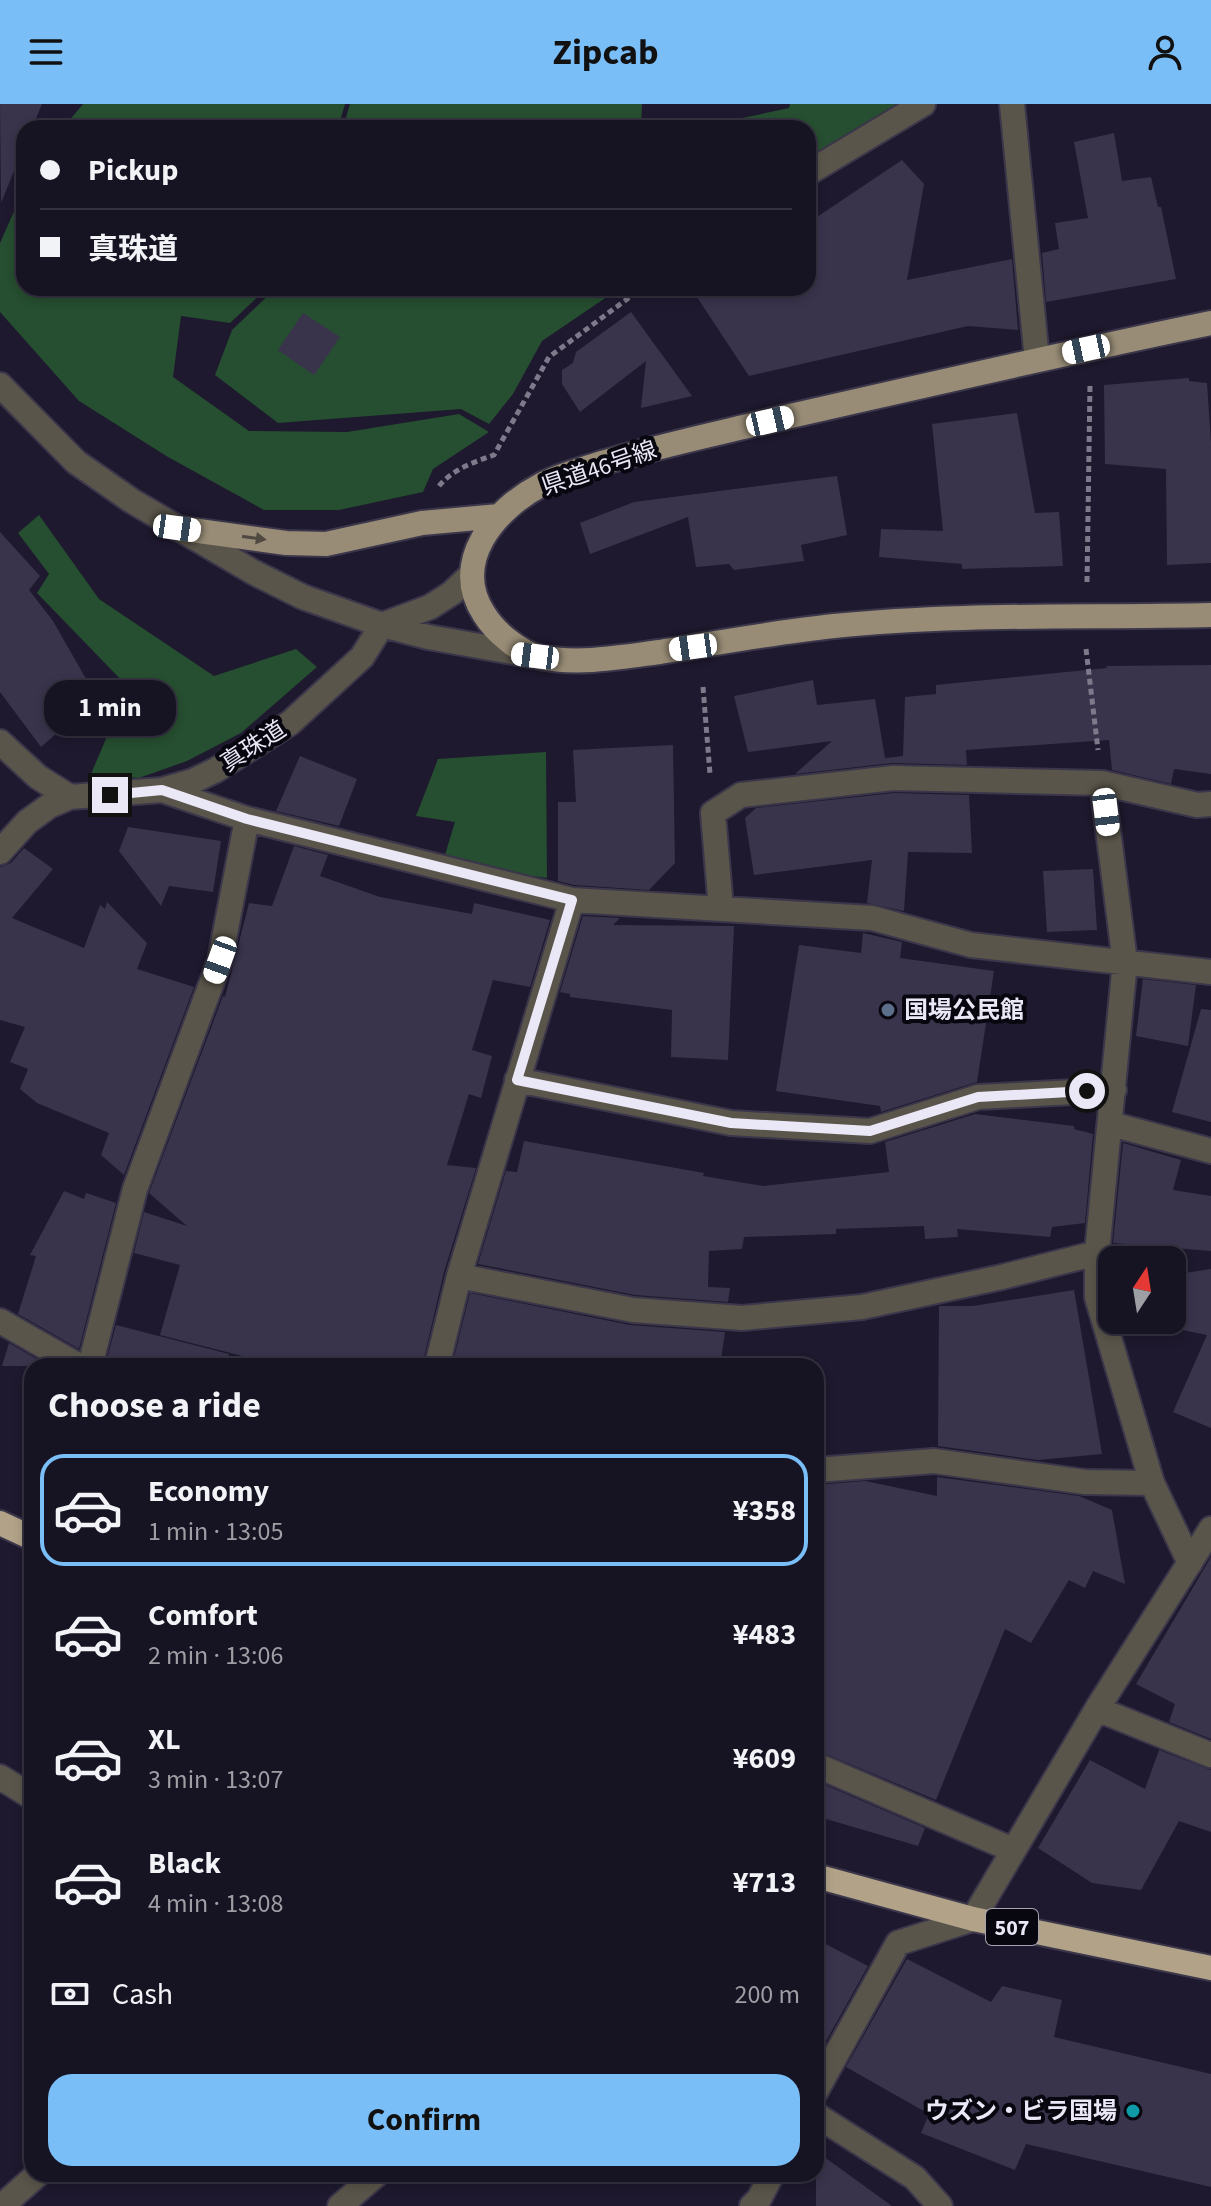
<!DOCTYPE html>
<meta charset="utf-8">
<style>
:root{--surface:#161322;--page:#23202f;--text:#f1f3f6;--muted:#9e9ea5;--line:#353240;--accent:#7abef8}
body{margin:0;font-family:"Source Sans 3","Noto Sans JP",sans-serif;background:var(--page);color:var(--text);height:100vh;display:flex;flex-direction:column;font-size:30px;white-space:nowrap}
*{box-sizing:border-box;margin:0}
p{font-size:26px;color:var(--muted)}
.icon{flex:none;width:44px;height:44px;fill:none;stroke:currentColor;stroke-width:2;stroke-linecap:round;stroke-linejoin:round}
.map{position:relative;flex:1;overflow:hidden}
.panel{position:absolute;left:24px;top:1254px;width:800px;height:824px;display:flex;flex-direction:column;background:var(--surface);border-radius:24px;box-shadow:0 4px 12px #0003,0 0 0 2px var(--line)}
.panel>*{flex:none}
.top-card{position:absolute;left:16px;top:16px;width:800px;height:176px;border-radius:24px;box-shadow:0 4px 12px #0003,0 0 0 2px var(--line);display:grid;align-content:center;height:176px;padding:0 24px;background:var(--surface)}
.needle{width:52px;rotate:12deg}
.tools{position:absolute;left:1098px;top:1142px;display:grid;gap:16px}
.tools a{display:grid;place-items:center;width:88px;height:88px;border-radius:16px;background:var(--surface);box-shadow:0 4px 12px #0003,0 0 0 2px var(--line);font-size:40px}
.end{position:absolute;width:36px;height:36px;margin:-18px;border:10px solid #eae7f6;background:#111;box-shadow:0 0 0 4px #111}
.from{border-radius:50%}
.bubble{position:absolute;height:56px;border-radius:24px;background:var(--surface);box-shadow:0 4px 12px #0003,0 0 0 2px var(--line);font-size:26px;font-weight:700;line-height:56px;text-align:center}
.car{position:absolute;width:24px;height:48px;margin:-24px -12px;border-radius:10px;box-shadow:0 0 6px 2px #0007;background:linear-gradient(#fff 24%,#345 0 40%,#fff 0 76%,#345 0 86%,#fff 0)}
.top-card b{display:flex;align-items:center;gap:28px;height:76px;font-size:30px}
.top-card b+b{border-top:2px solid var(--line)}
.top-card i{width:20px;height:20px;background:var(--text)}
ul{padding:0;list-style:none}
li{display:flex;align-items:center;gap:24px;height:112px;margin:0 16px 12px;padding:0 8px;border:4px solid transparent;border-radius:24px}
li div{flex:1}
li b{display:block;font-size:30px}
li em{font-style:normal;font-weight:700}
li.current{border-color:var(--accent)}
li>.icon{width:72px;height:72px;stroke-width:1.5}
h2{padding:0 24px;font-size:36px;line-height:96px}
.pay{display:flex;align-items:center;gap:20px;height:88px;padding:0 24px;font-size:30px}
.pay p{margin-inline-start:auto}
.primary-button{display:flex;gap:16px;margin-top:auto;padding:16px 24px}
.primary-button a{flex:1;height:92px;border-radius:24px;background:var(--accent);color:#111;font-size:32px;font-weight:700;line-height:92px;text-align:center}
header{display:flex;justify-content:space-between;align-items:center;height:104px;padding:0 24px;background:var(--accent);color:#111;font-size:36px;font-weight:700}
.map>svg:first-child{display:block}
</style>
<header><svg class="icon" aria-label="menu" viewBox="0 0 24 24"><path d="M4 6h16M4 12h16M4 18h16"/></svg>Zipcab<svg class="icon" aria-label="person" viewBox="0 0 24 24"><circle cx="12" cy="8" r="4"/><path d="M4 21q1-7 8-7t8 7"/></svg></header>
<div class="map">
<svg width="1211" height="2102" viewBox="0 0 1211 2102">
<rect width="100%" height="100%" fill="#1e192e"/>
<path fill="#264e30" d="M83,0H345L338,24H63Z
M350,0H642L641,24H343Z
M790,0H900L808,58V24H696L789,4Z
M24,85V184H267L230,219L181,212L173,273L249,327L347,328L459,310L489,328L433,365L423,388L339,406H264L168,353L79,297L0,208V139Z
M276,184H620L542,237L513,290L489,320L461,305L278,319L215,271L232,226Z
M39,411L99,495L214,572L296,545L317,563L241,629L187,657L139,674L91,670L128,583L37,489L49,470L18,429Z
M546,648L547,774L458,762L444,754L455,718L416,712L438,655Z"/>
<path fill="#39344c" d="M0,0H42L32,24H24V43L1,99Z
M1114,29L1122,77L1151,73L1158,103H1161L1176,175L1046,198L1042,149L1059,145L1055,119L1088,114L1074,38Z
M902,56L924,80L907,176L1012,155L1018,226L968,222L749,272L691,184H808V119Z
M631,208L692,292L641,304L646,257L580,308L562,280V266L573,259L576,248Z
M303,209L340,233L314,271L278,246Z
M1189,274V277L1207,279L1211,339V459L1167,461L1166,365L1105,360L1104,281Z
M1017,309L1035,409L1059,408L1063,462L962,465V460L879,453L881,425L943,427L932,320Z
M837,372L847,431L801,441L804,457L734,466L729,460L696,463L688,413L590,450L580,419L634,398Z
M0,428L40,472L29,486L53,517L97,594L41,643L0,588Z
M1211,561V670L1174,665L1171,680L1112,666L1109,636L966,646L967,661L892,659L795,670L832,637L748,648L734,592L813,576L817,601L875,595L885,654L903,652L905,593L936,590V581L1107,564L1106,562Z
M673,641L675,759L649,786L574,781L558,777V698H576L573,646Z
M300,652L357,675L339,722L276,707Z
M894,689L969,691L972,749L908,748L904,807L867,799L872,756L754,771L745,714L756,704Z
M128,723L221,737L213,788L169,782L161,802L119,747Z
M294,742L328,751L320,772L380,793L472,810L474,799L550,816L530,883L493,876L472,946L492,952L481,994L469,990L447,1061L476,1064L444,1168L422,1262H282L160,1231L180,1161L134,1149L144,1108L187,1122L149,1089L223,892L225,893L249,799L272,802Z
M24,744L53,765L12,814L84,844L100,801L105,805L107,798L147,839L137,865L194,883L124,1071L101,1051L109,1029L37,999L20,985L28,965L10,958L25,923L0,916V763L11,759Z
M1093,765L1097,826L1047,828L1043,767Z
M583,812L620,814L613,821L734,822L728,956L671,953L672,906L570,893V890L560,888Z
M863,829L902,838L900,854L994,867L977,978L881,1008L880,1002L776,987L799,841L861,849Z
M1143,875L1196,881L1188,942L1136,932Z
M1201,905L1211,906V1018L1172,1008Z
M975,1010L1074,1022V1025L1093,1030L1085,1119L1052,1123L1050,1133L957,1125L958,1133L925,1135L924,1122L836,1125V1130L744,1133L742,1145L709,1147L708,1183L730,1184L728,1198L635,1191L478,1160L506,1067L517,1068L524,1037L704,1069L703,1072L763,1082L889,1068L885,1038Z
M1123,1039L1181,1056L1173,1086L1211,1092V1147L1113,1139Z
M64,1087L84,1095L86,1089L116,1099L79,1245L18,1210L36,1152L30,1151Z
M1211,1165V1324L1173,1308L1207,1231L1153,1220L1154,1216H1172V1171Z
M1074,1186L1102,1350L1038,1356L938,1342L939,1202H973Z
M470,1189L630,1221L725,1228L720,1262H452Z
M116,1221L229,1250L227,1262H105Z
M9,1239L49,1262H2Z
M937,1373L1079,1392L1112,1406L1125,1480L1093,1467L1085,1484L1069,1476L1031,1539L1005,1525L936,1696L816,1646V1381L865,1377L937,1392Z
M1211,1453V1635L1169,1618L1175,1600L1136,1580Z
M1159,1646L1211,1666V1728L1179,1717L1141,1786L1092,1779L1038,1744L1090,1656L1145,1685Z
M816,1677L925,1724L918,1742L816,1712Z
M816,1835L868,1862L820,1948L816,1946Z
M907,1855L991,1898L1002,1882L1062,1896L1054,1933L1211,1970V2083L1026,2040L1015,2066L921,2029L929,2010L846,1963Z
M816,2047L892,2102H816Z"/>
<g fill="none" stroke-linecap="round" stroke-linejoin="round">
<defs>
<path id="minor" d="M1012,0L1037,256
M808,69L923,0
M0,281L76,358L132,397L253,468L303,493L382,521L428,533L535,552
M0,638L38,673L70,693
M1102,679L1125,858L1097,1149V1193L1152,1379L1190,1459
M162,686L247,715L572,796L872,814L971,841L1211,868
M0,748L27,718L49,702L70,693L162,686L193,677L216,666L290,619L362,553L382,521L430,503L452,489L472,470
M721,805L713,709L741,691L893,674L1102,679L1197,701L1211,700
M517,976L731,1019L870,1027L978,993L1114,986
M1111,1020L1211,1047
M459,1172L633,1206L742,1214L862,1203L1002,1173L1097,1149
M0,1217L79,1262
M90,1262L135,1085L220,856L247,715
M437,1262L459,1172L572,796
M816,1366L934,1357L1085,1378L1152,1379
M1097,1605L1211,1651
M816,1661L1013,1746
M0,1673L32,1693
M816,1987L898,1839L973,1815L1097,1605L1211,1425
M816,2011L915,2074L940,2102
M2,2102L38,2070
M340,2102L377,2070
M752,2102L759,2095L772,2070"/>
<path id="major" d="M1211,219C1064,249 919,283 773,316C715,330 658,342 602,359C581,366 560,371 541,381C495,405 450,458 484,510C495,528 520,549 540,553C578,561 622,553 660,548C718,539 776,528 834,522C959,509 1086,514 1211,511
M177,424L286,439L326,440L422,419L499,412"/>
<path id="highway" d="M0,1419L32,1434
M816,1772L973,1815L1211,1864"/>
</defs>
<use href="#minor" stroke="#3b364a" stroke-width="28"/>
<use href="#major" stroke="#3b364a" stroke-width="28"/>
<use href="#highway" stroke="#3b364a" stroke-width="28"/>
<path stroke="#7e7a8c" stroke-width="5" stroke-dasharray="6 4" stroke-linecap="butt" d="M439,382C453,365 474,358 494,351L549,253L642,184
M1087,478L1090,280
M1086,545L1098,646
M703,583L710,670"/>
<use href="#minor" stroke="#5a554a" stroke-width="24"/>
<use href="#major" stroke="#988c76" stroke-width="24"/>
<use href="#highway" stroke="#b1a288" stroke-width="24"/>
</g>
<defs><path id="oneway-solid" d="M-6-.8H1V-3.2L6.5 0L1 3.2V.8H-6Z" transform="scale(2)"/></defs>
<use fill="#504942" href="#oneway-solid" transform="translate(254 434) rotate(8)"/>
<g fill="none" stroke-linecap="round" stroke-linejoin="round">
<path stroke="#eae7f6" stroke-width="10" d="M110,691L162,686L247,715L572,796L517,976L731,1019L870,1027L978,993L1087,987"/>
</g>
<circle fill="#5c6f8a" stroke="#08060f" stroke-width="3" cx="888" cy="906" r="8"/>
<circle fill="#0f9aa8" stroke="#08060f" stroke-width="3" cx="1133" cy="2007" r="8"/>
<g text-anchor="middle" stroke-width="8" stroke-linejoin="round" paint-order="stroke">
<rect fill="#08060f" stroke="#a6a4b1" stroke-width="2" x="986" y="1805" width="52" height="36" rx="6"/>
<g font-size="22" font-weight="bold" fill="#eae7f6">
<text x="1012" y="1831">507</text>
</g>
<g font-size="24" fill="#eae7f6" stroke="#08060f">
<text transform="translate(599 364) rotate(-19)" y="8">県道46号線</text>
<text transform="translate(253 642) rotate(-33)" y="8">真珠道</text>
</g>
<g font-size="24" font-weight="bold" fill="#eae7f6" stroke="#08060f" text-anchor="start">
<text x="904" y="914">国場公民館</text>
<text x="1117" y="2015" text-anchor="end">ウズン・ビラ国場</text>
</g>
</g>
</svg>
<div class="tools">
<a><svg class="needle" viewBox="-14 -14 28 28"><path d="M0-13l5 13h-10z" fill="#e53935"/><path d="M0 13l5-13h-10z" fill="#9e9ea5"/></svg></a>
</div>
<i class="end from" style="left:1087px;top:987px"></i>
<i class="end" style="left:110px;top:691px"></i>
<div class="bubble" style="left:44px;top:576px;width:132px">1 min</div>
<i class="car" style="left:1086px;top:245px;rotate:258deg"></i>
<i class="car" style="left:770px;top:317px;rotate:77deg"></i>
<i class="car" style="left:177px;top:424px;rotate:98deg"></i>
<i class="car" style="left:693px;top:543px;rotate:262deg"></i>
<i class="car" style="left:535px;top:552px;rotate:277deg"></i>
<i class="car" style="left:1106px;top:708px;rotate:173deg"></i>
<i class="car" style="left:220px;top:856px;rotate:200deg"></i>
<div class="top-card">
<b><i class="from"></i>Pickup</b>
<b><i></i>真珠道</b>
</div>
<section class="panel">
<h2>Choose a ride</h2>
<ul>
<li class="current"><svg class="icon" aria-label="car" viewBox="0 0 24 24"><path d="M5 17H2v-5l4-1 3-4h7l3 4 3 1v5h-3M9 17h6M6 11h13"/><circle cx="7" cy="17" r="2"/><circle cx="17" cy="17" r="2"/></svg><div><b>Economy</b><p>1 min · 13:05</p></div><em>¥358</em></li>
<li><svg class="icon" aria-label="car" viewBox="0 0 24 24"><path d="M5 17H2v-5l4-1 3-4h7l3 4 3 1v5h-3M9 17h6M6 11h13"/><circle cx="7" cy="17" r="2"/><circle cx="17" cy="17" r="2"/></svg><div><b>Comfort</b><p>2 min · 13:06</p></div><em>¥483</em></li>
<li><svg class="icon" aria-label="car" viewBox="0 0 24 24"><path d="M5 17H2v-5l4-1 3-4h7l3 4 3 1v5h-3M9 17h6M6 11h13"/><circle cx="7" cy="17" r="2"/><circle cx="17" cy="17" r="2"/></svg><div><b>XL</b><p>3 min · 13:07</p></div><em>¥609</em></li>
<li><svg class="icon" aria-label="car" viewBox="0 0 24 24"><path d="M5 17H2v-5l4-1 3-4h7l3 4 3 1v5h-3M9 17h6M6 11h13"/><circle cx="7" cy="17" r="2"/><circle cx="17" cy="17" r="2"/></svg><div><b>Black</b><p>4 min · 13:08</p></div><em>¥713</em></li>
</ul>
<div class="pay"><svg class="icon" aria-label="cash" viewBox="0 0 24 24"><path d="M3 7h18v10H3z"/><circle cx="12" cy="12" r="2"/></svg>Cash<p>200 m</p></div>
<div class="primary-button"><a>Confirm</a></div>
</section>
</div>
